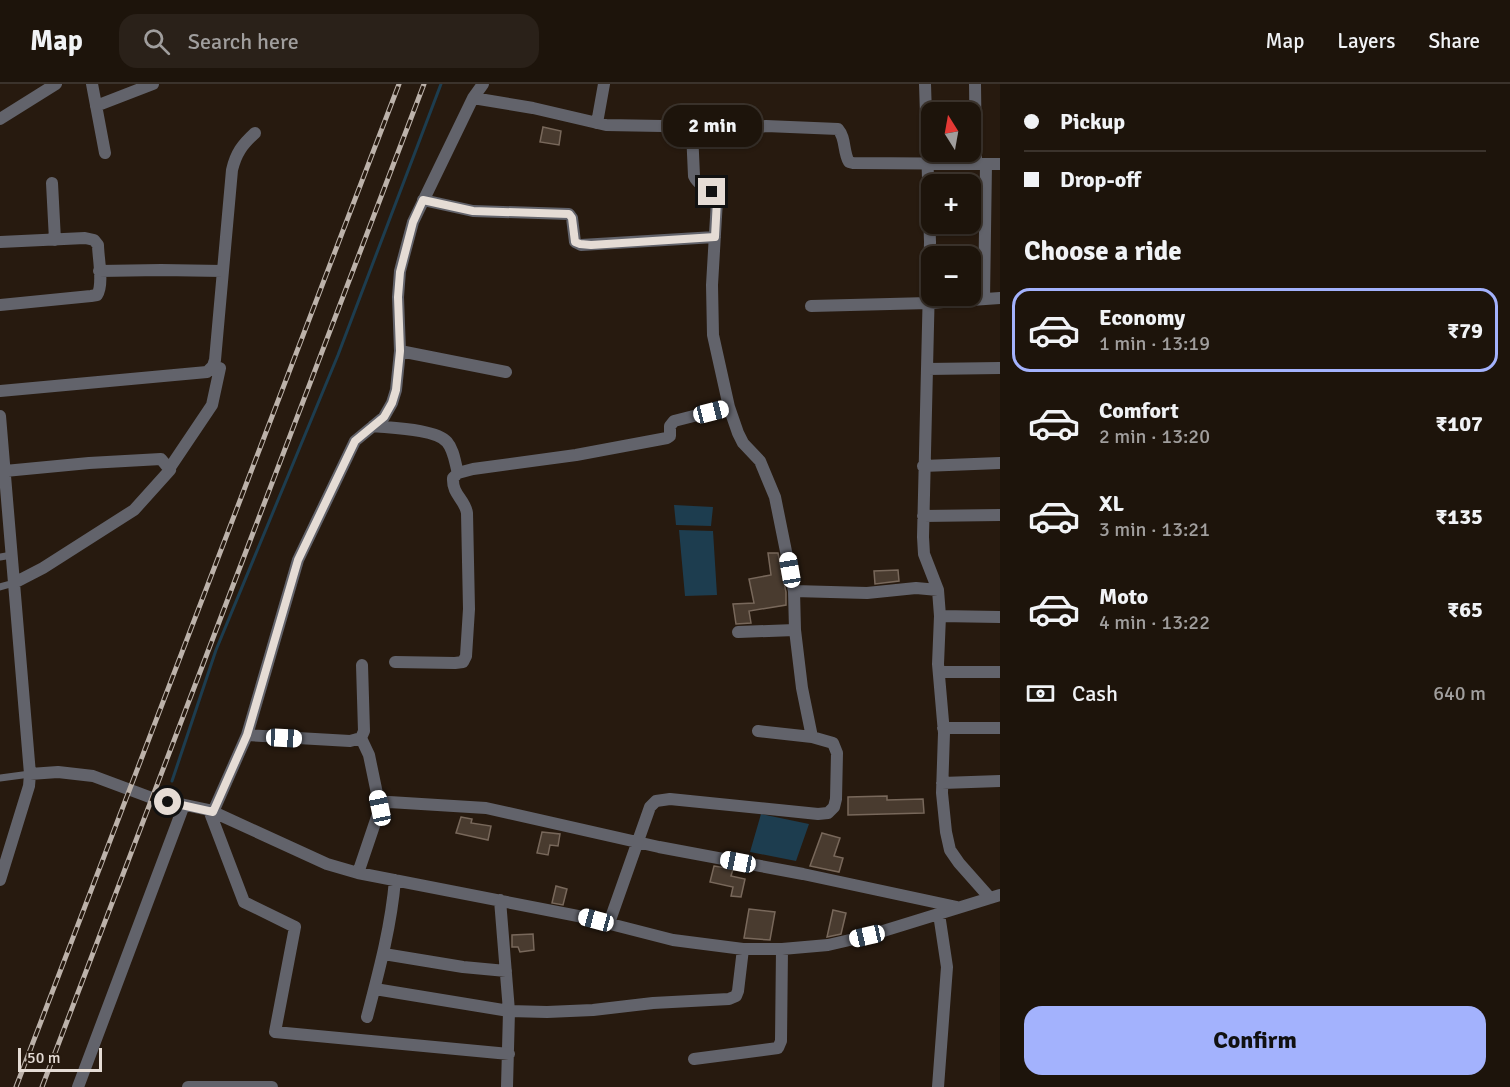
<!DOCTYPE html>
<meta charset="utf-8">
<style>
:root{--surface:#1d140b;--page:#2a2119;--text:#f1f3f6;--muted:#a09e9d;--line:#3b332c;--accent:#a3b2fd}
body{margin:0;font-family:Signika,sans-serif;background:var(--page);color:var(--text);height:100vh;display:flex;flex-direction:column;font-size:22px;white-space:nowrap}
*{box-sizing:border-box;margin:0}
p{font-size:20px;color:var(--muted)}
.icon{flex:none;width:33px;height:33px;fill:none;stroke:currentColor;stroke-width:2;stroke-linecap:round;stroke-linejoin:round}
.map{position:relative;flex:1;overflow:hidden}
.panel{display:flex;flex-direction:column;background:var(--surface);width:510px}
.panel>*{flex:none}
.hud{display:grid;align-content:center;height:132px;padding:0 24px;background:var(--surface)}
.needle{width:39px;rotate:349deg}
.controls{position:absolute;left:921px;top:18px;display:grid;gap:12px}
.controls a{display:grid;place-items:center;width:60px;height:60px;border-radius:12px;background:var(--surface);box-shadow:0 2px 4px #0004,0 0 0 2px var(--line);font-size:30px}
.scale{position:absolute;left:18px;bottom:15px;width:84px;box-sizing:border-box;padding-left:6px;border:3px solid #e5dcd5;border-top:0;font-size:16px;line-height:21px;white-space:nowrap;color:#e5dcd5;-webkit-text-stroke:4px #271a0f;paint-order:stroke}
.end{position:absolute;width:27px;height:27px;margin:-14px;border:8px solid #e5dcd5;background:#111;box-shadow:0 0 0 3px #111}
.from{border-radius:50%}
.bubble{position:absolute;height:42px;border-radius:18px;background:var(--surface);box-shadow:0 2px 4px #0004,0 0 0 2px var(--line);font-size:20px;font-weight:700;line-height:42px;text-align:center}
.car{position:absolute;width:18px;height:36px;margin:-18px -9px;border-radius:8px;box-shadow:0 0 4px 2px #0007;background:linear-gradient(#fff 24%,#345 0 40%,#fff 0 76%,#345 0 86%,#fff 0)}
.hud b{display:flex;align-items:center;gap:21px;height:57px;font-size:22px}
.hud b+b{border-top:2px solid var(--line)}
.hud i{width:15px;height:15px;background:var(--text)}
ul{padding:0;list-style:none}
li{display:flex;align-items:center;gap:18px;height:84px;margin:0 12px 9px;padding:0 12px;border:3px solid transparent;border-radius:18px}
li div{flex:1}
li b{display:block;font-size:22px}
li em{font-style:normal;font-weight:700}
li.current{border-color:var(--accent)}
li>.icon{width:54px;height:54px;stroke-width:1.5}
h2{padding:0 24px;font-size:27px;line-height:72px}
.pay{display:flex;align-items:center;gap:15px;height:66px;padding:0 24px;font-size:22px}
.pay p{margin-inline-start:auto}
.primary-button{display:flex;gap:12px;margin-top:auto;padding:12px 24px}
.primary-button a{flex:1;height:69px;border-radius:18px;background:var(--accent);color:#111;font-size:24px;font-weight:700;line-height:69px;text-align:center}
header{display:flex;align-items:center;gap:36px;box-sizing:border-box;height:84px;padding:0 30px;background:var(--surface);border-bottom:2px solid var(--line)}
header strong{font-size:28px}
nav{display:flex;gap:33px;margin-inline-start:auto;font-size:21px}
.search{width:420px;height:54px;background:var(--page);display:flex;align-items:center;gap:15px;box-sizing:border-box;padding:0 21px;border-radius:18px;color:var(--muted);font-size:22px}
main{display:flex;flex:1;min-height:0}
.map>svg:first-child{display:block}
</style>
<header>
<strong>Map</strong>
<div class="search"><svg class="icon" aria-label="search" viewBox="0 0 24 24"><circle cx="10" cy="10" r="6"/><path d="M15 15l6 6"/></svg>Search here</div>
<nav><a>Map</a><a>Layers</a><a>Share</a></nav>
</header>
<main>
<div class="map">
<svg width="1000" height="1003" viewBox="0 0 1000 1003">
<rect width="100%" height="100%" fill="#271a0f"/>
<path fill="#1d3d4f" d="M674,421L713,423L711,442L676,441Z
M679,446L713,447L717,511L685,512Z
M761,730L809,740L796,777L750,768Z"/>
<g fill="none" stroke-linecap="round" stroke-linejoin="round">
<path stroke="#1d3d4f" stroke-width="3" d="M172,697L216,566L338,271L441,0"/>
</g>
<path fill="#493b2f" stroke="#78685b" stroke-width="1.5" d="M543,43L561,47L559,61L540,58Z
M768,469H778L786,508V521L749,527L751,539L736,540L733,520L754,519L749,495L771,491Z
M898,486L899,497L875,500L874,487Z
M887,712V716L923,715L924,729L848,731V713Z
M461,733L472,735L471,739L491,742L488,756L456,749Z
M542,748L560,750L558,762L550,761L548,771L537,769Z
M822,749L840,754L834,772L843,774L839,788L810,782Z
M714,782L733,785L731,792L745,795L741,813L731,812L733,803L710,798Z
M556,802L567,805L563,821L552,819Z
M749,825L775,828L770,856L744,854Z
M833,826L846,829L841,850L827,853Z
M533,850L534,866L520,868L518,863H512V851Z"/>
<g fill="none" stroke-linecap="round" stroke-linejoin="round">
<path stroke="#62636b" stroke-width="7" d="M0,473L12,471
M0,503L14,499
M0,694L30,690"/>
<path stroke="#62636b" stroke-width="12" d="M92,0L105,69
M925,0L930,158L923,453L924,470L938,506L940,532L938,580L944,649L942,709L946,748L950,766L959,779L990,814
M975,0L976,79
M473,14L533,24L606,41L662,42L706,50H723L766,42L838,45C846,54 843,68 849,78L853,79L1000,80
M96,22L153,0
M0,35L56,0
M597,39L604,0
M692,47L694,92C698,102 711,106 717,116L712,201L713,251L729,323L738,349L743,359L760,377L775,413L794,507L795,546L802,604L812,653
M52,99L55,156
M423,116L473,127L569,130L572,134L575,158L581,161L715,153
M0,158L85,154L94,156L98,161C98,173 104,201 97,211L91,212L0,221
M99,187L161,186L223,187
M984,215L986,80
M811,222L929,219L1000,214
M400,267L506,288
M927,285L1000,284
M0,307L207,288L213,282L215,276L232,86C236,69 242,61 255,49
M0,332L30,690L29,702L0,796
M373,342C391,344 436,345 447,358C454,366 455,379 458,389
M923,382L1000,379
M169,385L212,321L220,284
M5,387L89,379L161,375L170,386L134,426L43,484L14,499
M923,432L1000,431
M794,507L867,509L916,504L938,506
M940,532L1000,533
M738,548L795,546
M395,578L455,579L463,578L466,572L469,525L467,429C465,415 452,411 453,394L458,389L473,385L576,371L667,354L670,352V342L674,337L729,323
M939,588H1000
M943,644H1000
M247,651L350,657L361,654L364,647L362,581
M361,654L369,671L380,724
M30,690L58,688L93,692L152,714L209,726L327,780L358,789L583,833L673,856L743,865H782L828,861L867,852L1000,811
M942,699L1000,697
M209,726L244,818L295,843L275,948L509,970
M213,728L247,651L298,476L355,357L384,333L392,319L396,306L400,267L398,213L400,187L405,168L413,138L473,14L483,0
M358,789L380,724L383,719L389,718L486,724L659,763L803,790L957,823
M500,816L509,927L507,1003
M609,839L650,723L656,717L670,715L818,730L828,729L834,723L836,715L837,669L833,659L812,653L758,647
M384,870L463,883L506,887
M375,905L509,927L547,928L593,926L653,919L729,915L736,912L738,907L743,865
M367,933C379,887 391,843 395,796
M694,975L778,964L781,957L782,865
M78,1003L184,721
M188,1003H272
M938,1003L947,883L939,830"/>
<defs>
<path id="rail" d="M16,1003L399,0
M42,1003L424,0"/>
</defs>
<use href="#rail" stroke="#bcb2aa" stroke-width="5"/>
<use href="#rail" stroke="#271a0f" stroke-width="3" stroke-dasharray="9" stroke-linecap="butt"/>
</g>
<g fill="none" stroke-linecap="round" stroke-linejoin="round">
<path stroke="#e5dcd5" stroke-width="8" d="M168,718L213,728L247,651L298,476L355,357L384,333L392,319L396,306L400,267L398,213L400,188L413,138L423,116L473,127L569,130L572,134L575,158L580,160L591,161L715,153L717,116L712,108"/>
</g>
</svg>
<div class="controls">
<a><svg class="needle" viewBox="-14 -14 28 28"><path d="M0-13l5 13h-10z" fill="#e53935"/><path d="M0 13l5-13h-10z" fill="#a09e9d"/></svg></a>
<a>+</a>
<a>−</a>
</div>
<div class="scale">50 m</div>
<i class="end from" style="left:168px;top:718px"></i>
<i class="end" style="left:712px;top:108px"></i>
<div class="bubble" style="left:663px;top:21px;width:99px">2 min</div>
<i class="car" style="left:711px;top:328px;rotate:76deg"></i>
<i class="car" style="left:790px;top:486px;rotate:350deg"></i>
<i class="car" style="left:284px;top:654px;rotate:93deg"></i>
<i class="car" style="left:380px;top:724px;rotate:348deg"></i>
<i class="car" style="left:738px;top:778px;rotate:281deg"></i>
<i class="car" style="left:596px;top:836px;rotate:285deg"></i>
<i class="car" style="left:867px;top:852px;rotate:257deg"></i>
</div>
<section class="panel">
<div class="hud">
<b><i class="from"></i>Pickup</b>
<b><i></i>Drop-off</b>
</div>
<h2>Choose a ride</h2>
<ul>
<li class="current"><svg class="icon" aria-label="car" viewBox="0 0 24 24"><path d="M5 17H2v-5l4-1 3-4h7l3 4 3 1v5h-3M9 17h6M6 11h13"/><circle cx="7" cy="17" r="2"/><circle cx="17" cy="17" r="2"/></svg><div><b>Economy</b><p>1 min · 13:19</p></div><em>₹79</em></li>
<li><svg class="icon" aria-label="car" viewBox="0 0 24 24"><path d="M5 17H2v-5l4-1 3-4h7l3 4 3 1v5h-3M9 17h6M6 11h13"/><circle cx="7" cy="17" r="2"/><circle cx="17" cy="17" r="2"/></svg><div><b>Comfort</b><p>2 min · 13:20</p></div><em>₹107</em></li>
<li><svg class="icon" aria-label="car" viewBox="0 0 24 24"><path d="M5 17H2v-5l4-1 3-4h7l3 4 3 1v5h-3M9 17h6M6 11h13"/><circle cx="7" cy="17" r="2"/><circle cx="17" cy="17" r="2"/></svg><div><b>XL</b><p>3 min · 13:21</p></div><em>₹135</em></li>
<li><svg class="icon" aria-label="car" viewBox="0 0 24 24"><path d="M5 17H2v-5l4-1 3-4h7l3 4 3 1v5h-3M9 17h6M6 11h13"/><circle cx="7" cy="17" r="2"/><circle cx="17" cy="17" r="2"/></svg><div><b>Moto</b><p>4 min · 13:22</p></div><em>₹65</em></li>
</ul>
<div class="pay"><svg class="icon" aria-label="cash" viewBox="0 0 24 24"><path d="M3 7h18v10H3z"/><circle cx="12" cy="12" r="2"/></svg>Cash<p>640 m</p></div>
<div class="primary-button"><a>Confirm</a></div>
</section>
</main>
